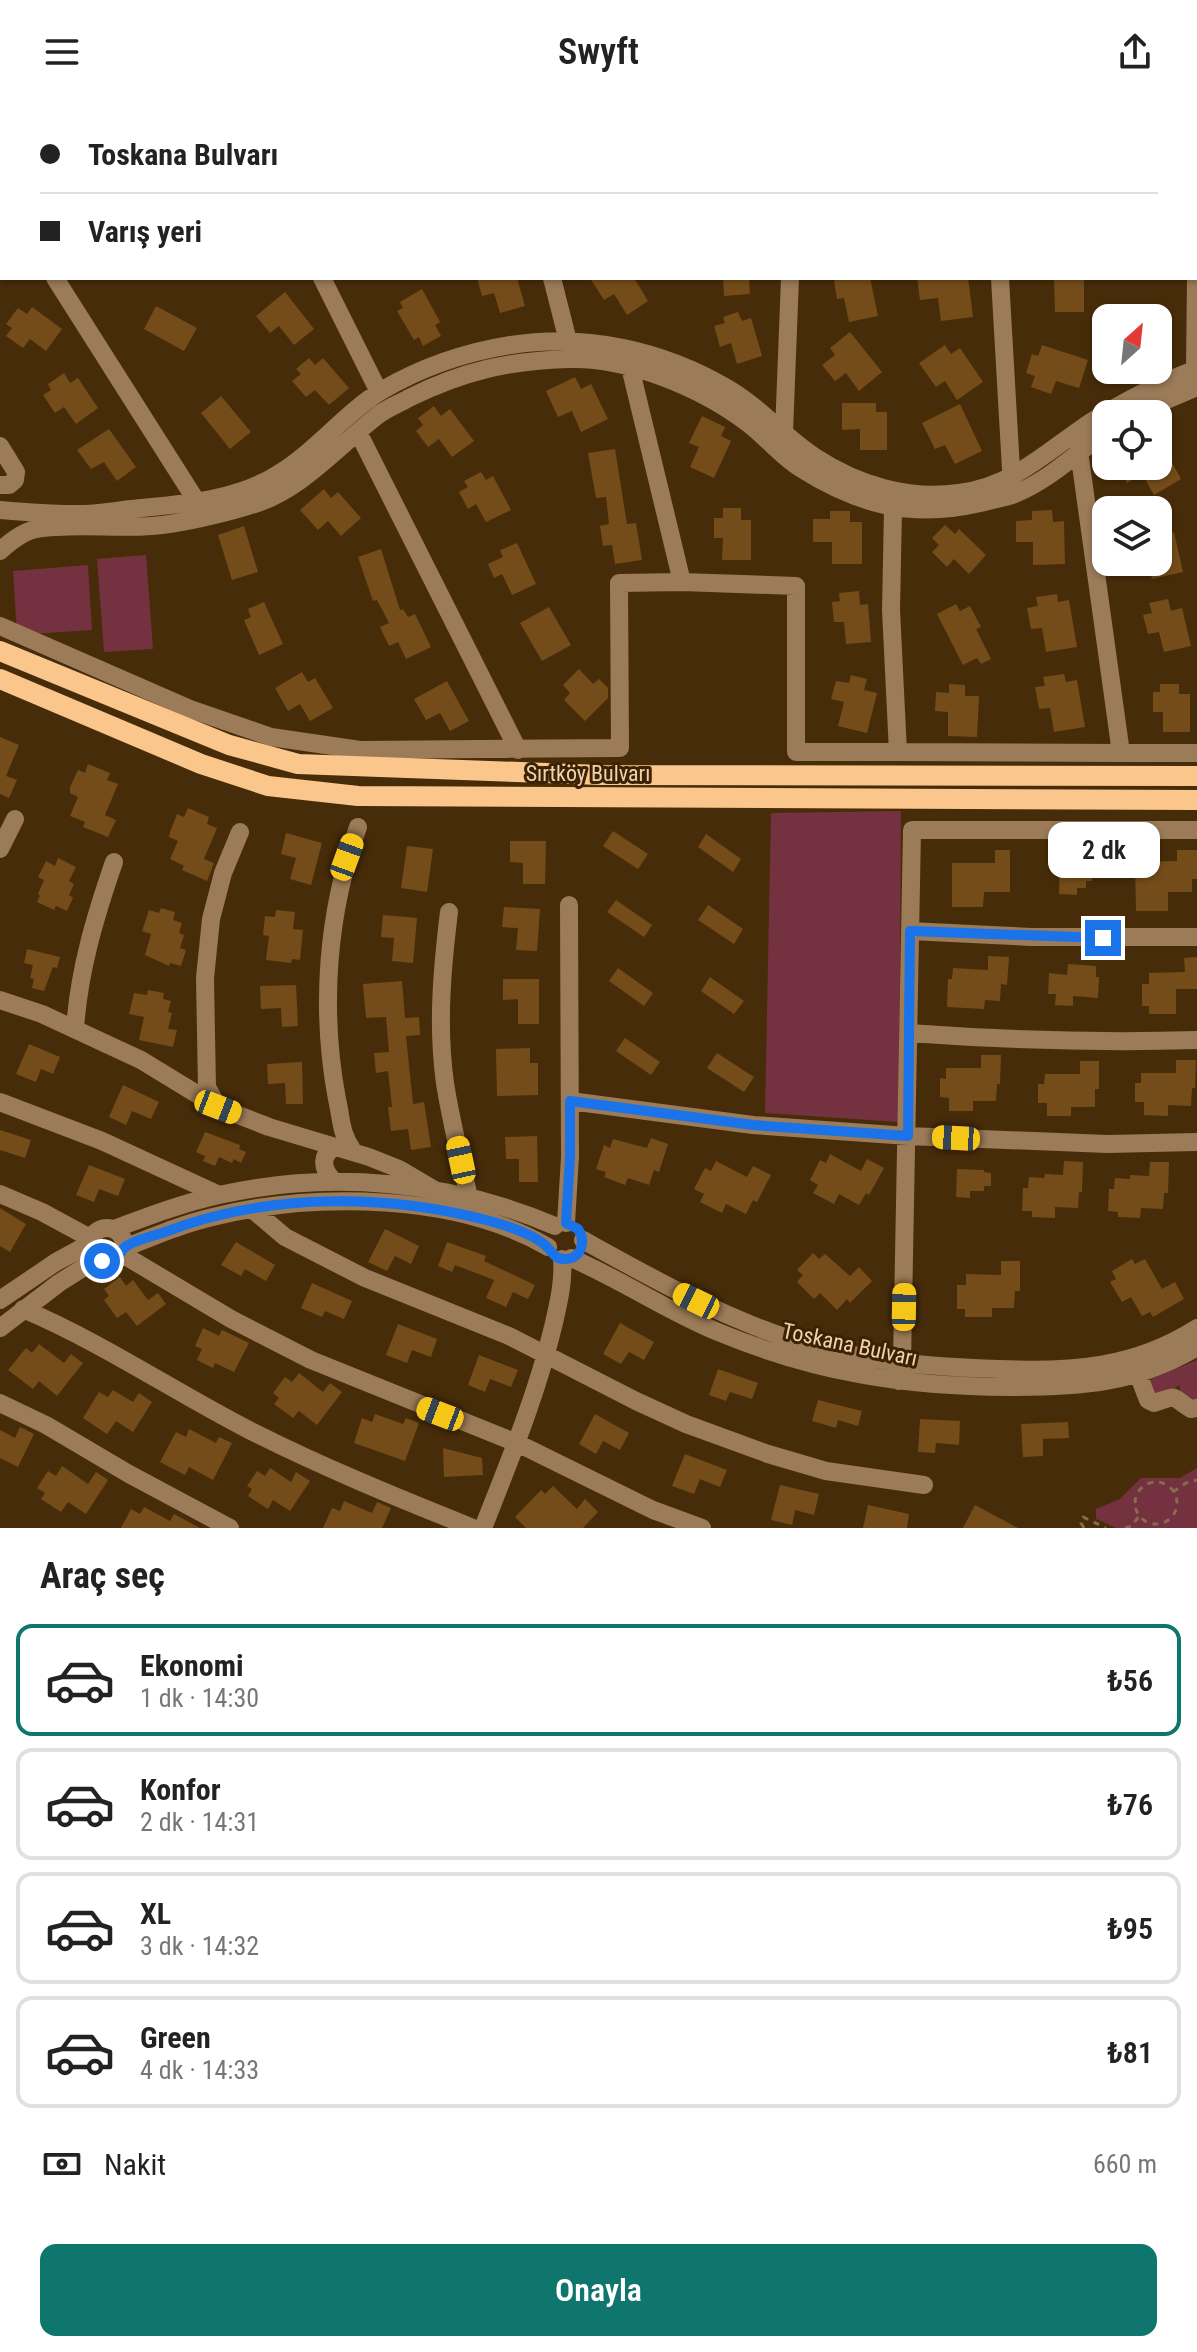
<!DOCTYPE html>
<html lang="tr">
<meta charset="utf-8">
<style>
:root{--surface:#fff;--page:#f2f2f2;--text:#222;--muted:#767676;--line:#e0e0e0;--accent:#0f766e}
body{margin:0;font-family:"Roboto Condensed",sans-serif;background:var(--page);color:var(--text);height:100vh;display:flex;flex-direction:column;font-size:30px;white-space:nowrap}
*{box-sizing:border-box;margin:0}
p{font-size:26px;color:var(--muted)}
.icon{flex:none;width:44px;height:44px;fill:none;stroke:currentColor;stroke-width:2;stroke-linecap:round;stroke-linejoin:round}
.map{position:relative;height:1424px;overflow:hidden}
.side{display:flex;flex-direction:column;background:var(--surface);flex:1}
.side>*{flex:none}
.banner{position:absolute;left:0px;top:0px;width:1198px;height:176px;box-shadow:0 2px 6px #0004;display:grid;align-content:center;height:176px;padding:0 40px;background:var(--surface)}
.needle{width:52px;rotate:27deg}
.controls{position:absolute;left:1092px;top:200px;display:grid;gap:16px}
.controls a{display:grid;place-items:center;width:80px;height:80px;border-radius:16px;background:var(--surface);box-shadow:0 2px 6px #0004;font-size:40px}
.end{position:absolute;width:36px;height:36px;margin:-18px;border:10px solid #1a73e8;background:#fff;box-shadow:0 0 0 4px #fff}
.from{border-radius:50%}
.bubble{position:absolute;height:56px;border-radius:16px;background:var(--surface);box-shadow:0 2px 6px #0004;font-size:26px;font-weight:600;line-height:56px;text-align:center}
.car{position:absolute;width:24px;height:48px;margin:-24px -12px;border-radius:10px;box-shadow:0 0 6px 2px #0007;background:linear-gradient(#f5c518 24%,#345 0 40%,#f5c518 0 76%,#345 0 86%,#f5c518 0)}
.banner b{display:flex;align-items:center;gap:28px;height:76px;font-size:30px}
.banner b+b{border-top:2px solid var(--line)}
.banner i{width:20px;height:20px;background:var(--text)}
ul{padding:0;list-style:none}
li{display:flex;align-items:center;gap:24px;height:112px;margin:0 16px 12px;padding:0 24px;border:4px solid var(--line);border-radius:16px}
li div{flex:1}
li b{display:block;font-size:30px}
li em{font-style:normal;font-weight:600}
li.selected{border-color:var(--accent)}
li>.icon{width:72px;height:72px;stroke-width:1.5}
h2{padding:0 40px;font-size:36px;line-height:96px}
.pay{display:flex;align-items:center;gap:20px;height:88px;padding:0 40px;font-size:30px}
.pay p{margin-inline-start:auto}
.cta{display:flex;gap:16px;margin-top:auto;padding:16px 40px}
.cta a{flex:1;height:92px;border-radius:16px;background:var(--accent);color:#fff;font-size:32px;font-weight:600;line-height:92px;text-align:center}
header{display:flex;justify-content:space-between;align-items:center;height:104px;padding:0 40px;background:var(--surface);font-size:36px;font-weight:600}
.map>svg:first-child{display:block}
</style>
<header><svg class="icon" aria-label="menu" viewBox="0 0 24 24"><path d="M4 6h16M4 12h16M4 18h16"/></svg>Swyft<svg class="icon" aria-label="share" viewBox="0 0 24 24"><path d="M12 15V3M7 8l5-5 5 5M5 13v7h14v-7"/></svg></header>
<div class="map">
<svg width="1197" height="1424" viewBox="0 0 1197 1424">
<rect width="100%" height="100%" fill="#472c09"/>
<path fill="#74313f" d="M146,451L153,545L104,548L97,455Z
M88,461L92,526L17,531L13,467Z
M901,707L899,1018L765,1009L771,709Z
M1197,1256V1297L1181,1289L1179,1281C1173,1287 1161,1291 1152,1289L1147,1277Z
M1197,1364V1424H1116L1096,1415V1405L1120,1395L1141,1374H1180Z"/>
<path fill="#744c19" d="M477,174H517L525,202L500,209L494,189L482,192Z
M590,174H634L648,197L627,211L614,190L604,196Z
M723,174H749L750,190L724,192Z
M841,174H870L878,212L849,218L844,194L837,195L834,177Z
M917,174H968L973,213L941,217L938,194L920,196Z
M1054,174H1084V208H1055Z
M422,185L440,218L435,221L441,232L423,242L419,233L414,236L397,207L403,204L400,198Z
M285,188L314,225L294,241L279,222L270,229L256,212Z
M156,202L197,224L184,247L144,225Z
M32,203L62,225L46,247L30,235L23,244L6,232L12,224L6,220L18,204L27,210Z
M738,208L742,217L751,214L762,252L737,260L731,239L720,243L714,222L725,219L723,213Z
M850,228L882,268L859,287L846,269L835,277L822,261L835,251L830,244Z
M945,241L951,250L960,244L983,278L957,296L945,277L936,283L919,259Z
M1042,241L1088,256L1079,284L1056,277L1051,290L1031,283L1035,272L1026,269L1032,250L1038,252Z
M309,254L315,261L323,254L349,284L329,301L315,286L306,293L292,277L301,270L296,265Z
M64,269L70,279L78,274L98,304L76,320L64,303L55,309L43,291L51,286L48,280Z
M575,273L581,285L591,280L608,315L581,328L572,307L558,313L546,287Z
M221,292L251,328L230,345L201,309Z
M842,299H876V308H887V346H860V325L842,326Z
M960,300L982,347L955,360L945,341L935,345L922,319Z
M434,302L441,312L450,305L474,337L452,353L439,335L428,343L416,327L423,321L418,314Z
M702,312L725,323L721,332L731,337L714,374L690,363L699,343L689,339Z
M109,325L136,363L117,377L104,358L91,365L77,346Z
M1158,333L1181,375L1154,391L1142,370L1127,379L1118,362H1158Z
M615,345L627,420L636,419L642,456L615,460L612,441L603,442L600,422L609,420L606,393L596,394L588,349Z
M481,368L486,376L493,372L511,406L486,418L476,400L468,405L459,388L468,383L464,377Z
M324,385L331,394L338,388L361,414L341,432L328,417L318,426L300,406Z
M723,404H741V416H751V456H722L723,434H714V414H723Z
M1052,406L1053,418L1064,417L1065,460L1033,461V438H1016V417L1032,416V407Z
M830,407H850V418H862V460H832V438H813V415H830Z
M945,421L955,430L959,425L986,451L969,470L954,455L947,463L932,448L939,441L932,434Z
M244,422L258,468L232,476L218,431Z
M1174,428L1183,468L1152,475L1148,458H1158V431Z
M517,439L536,480L512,491L502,470L494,474L488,460L503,453L500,446Z
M381,445L400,506L403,505L408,513L415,510L431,543L406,555L398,538L389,542L380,523L389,519L377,496L373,497L358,453Z
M859,487L860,501L868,500L871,538L846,540L844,518H834L832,498L840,497L839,489Z
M1057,490L1058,498L1069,496L1077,543L1046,548L1042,524L1031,525L1027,504L1038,502L1036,493Z
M1168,495L1171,507L1182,504L1191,542L1164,548L1159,528L1148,530L1143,511L1152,509L1149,499Z
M264,498L283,540L259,551L244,516L251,513L248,505Z
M956,500L960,507L970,502L981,523L976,525L991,555L981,560L977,554L963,561L937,510Z
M549,503L571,541L542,557L520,519Z
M579,565L593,580L599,575L608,584V594L585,617L564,596L570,589L563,581Z
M302,568L308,578L315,574L333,604L310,617L300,600L288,607L275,584Z
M1064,570L1066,578L1077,576L1085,623L1054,628L1050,604L1039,605L1035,583L1045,582L1043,573Z
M851,571L867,575L864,586L877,589L867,629L838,622L844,598L831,595L836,577L849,579Z
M447,577L469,617L450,627L440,609L426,616L414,595Z
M949,580L965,581V592H979L977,633L948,632V608L935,607L936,588L949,589Z
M1160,580H1179V590H1190V628H1163V608H1153V588H1160Z
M0,633L19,641L6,672L17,676L9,694L0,690Z
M88,660L110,669L107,676L118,680L105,711L116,716L108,733L83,723L85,718L70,712L78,693L70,689V683L78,666L85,669Z
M188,704L209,713L207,720L217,724L204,755L214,759L207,777L182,766L184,762L170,755L178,737L169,733L170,728L177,710L184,713Z
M613,727L648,750L638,765L603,742Z
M286,729L322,739L311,781L290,775L296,754L281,750Z
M706,730L741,755L733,768L698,743Z
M510,737H546L545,780H523V759L510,758Z
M407,742L433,745L427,788L401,784Z
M995,746H1010V788H984L983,803H952V759H995Z
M1177,746H1197V775H1192V788H1168V807H1136L1135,758L1177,757Z
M58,754L76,763L69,777L74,780L69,791L73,794L67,807L56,802L54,806L37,798L40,792L38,790L44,776L38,773L46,757L55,762Z
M1060,756L1101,758V771L1093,770L1092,777H1086V784H1077V791L1059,790Z
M616,796L652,821L644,833L607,808Z
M708,801L743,825L734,840L698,816Z
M504,803L540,805L537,847L516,846L518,824L502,823Z
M161,804L175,808L173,816L182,819L179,829L184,831L180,844L186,846L181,862L170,859L169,862L145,851L151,830L142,827L149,806L159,809Z
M276,806L295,808L293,825L303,826L300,856L292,855L291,859L266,856L269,832L263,831L265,812L275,813Z
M383,811L417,814L413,859L392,857L394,834L381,833Z
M27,845L60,853L57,864L53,863L44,887L32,884L34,875L30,874L33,861L24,859Z
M988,852L1009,853L1007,881L1001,880L1000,897L985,896L984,905L947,903L948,875H952L953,864L988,866Z
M1197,853V885H1176V910H1149V902H1142V880H1149V869L1185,868L1184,854Z
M1068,860L1096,862V873H1099L1098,894L1073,892V902L1055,901L1056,890H1048L1049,869L1067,871Z
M618,864L653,889L644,902L609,877Z
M710,873L744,897L734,910L701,887Z
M503,875H539V920H518V895L503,896Z
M402,877L405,914L419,913L420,931L406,932L413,1000L424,998L431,1043L411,1046L408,1025L391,1027L388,1003H392L388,967L376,969L374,949L389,948L386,913L366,914L363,880Z
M296,881L298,922L282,923L281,904L261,905L260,882Z
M148,886L164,889L163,895L171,897L168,908L172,909L168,925L177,926L173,943L139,936L144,913L129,910L134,889L147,891Z
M625,934L660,958L651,971L616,947Z
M29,940L60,953L53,970L41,965L36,978L16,970Z
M530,944V959H538V991L497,992L496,945Z
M717,949L754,973L744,988L707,964Z
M981,951H1001L1000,980H997L996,997H973V1007H949V994L940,993V974L946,975V964H981Z
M1176,956H1196L1195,984H1192L1191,1002L1168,1001V1012L1144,1011V998H1135V979H1141V969H1176Z
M1080,957H1099V985H1095V1003H1071V1012H1047V999H1038V980H1044L1045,970H1080Z
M302,958L303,1000H286L285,979L268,980L267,960Z
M123,981L159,998L151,1015L132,1007L126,1021L109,1013Z
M0,1026L31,1036L25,1054L0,1046Z
M205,1028L240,1041L239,1045L246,1048L241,1059L234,1055L232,1059L219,1053L215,1062L203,1057L205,1052L196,1048Z
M537,1032L538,1078H519V1055H506L505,1033Z
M651,1034L668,1040L659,1068L654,1066L649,1081L628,1074L625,1081L604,1073L606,1068L596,1065L604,1041L610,1044L613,1035L647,1044Z
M830,1050L861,1067L867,1055L884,1064L869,1091L866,1089L859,1101L839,1090L834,1100L813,1089L818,1081L810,1076L820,1056L826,1059Z
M716,1057L747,1073L753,1062L771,1071L757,1098L753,1096L746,1110L726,1100L722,1109L700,1098L704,1090L694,1085L705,1064L711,1067Z
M1064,1057L1083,1058L1082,1088H1079L1078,1104L1055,1103V1114L1032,1113V1107H1022L1023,1084H1028L1029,1073L1044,1074L1045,1070L1063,1071Z
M1150,1058H1169L1168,1089H1164L1163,1105L1141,1104L1140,1114L1118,1113V1108L1108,1107L1109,1085H1114L1115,1074L1130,1075V1071L1149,1072Z
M89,1061L125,1075L118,1092L99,1085L94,1098L76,1091Z
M957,1065L984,1066V1068L991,1069V1082H984V1087H970V1094L956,1093Z
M0,1104L26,1120L10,1148L0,1142Z
M385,1125L419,1142L411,1160L395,1152L387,1167L368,1158Z
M236,1138L275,1161L266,1177L245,1165L241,1172L221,1161Z
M447,1138L486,1152L484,1157L535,1181L528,1195L513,1188L506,1203L486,1194L494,1176L455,1161L452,1168L438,1162Z
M813,1149L819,1155L825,1150L850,1172L859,1163L872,1177L850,1199L847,1195L837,1206L820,1189L814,1195L797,1178L803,1171L797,1166Z
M1132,1155L1135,1160L1145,1155L1162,1185L1175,1178L1184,1195L1153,1213L1150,1208L1142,1212L1131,1193L1122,1198L1110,1178L1116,1175L1112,1167Z
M1001,1157H1020V1187H1015L1014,1204H992V1213H965V1205H957V1181H966V1170L1001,1171Z
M120,1173L126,1182L133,1176L148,1196L158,1189L166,1200L137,1222L126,1208L117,1214L104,1196L109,1192L104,1185Z
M312,1179L352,1197L344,1215L325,1207L322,1213L301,1204Z
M620,1219L654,1238L644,1256L629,1248L621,1260L603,1250Z
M398,1220L437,1235L431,1253L412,1246L407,1259L386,1251Z
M203,1224L219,1232L222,1226L249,1239L234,1268L215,1259L213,1264L197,1256L202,1245L195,1242Z
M39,1240L64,1259L71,1250L83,1259L57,1292L39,1277L33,1285L8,1266L26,1244L32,1249Z
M479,1251L518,1266L511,1283L490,1275L485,1288L468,1281Z
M718,1265L758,1279L752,1295L730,1288L726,1297L709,1291Z
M299,1269L323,1288L330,1279L342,1288L317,1321L299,1307L293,1314L274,1300L279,1294L273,1289L285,1273L292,1278Z
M113,1286L133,1298L139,1289L152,1298L133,1328L116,1317L107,1330L83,1314L99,1288L108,1293Z
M818,1296L862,1307L858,1322L838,1316L836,1324L812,1317Z
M375,1310L403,1320L406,1314L419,1319L405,1357L354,1339L362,1314L372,1318Z
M595,1310L629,1329L620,1346L603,1337L596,1350L579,1340Z
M920,1315L960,1317L959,1341L936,1339L935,1349L918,1348Z
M1068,1318L1069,1334L1043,1335V1352L1023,1353L1021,1320Z
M20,1323L34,1330L18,1363L0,1354V1326L15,1334Z
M189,1325L216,1339L219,1333L232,1339L213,1376L189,1363L185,1371L160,1358L176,1328L186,1333Z
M443,1344L482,1354L483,1371L444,1373Z
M685,1350L727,1366L720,1383L700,1375L694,1390L672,1382Z
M62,1362L88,1380L96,1368L108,1376L86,1410L68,1398L61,1408L41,1395L45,1389L37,1384L48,1367L56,1372Z
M270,1364L291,1378L296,1368L310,1377L290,1407L273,1396L268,1405L248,1392L252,1385L247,1382L257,1367L265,1372Z
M780,1381L819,1390L814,1411L795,1406L792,1421L771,1416Z
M553,1382L577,1405L585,1395L598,1408L583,1424H526L515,1413L541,1386L545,1390Z
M344,1397L372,1409L377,1398L391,1404L382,1424H323L332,1404L340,1407Z
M868,1401L909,1410L907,1424H863Z
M975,1401L1018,1424H963Z
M144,1403L170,1417L174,1410L200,1424H121L131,1405L140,1410Z"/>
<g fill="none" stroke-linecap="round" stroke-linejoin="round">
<path stroke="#876c4a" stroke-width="3" stroke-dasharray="6 6" stroke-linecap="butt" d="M1135 1399a21 21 0 1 1 42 0a21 21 0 1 1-42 0Z
M1173,1388L1186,1379L1197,1376
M1084,1424L1081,1419L1083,1413L1106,1424
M1125,1424L1132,1422L1139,1412"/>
<path stroke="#9b7b58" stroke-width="18" d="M235,0L236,2
M504,0L505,2
M684,0L815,2
M96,2L196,0
M1196,45L1197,42
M0,152L2,147
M55,174L197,398
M322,174L379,288
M552,174L571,249
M1000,174L1012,383
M630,263L682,478
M1195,266L1196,174
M1134,310L1197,283
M358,328L518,646
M784,328L790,174
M0,342L16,368L15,376L9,381H0
M1079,347L1121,649H1197
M0,406C24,408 48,410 73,410C92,411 112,407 132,405C180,400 236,397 278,370C315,348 346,308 381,287C420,264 466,248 511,241C585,229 662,246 727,284C760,303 784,333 815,353C858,381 908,396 959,389C1014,382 1047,347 1091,318C1125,297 1159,279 1197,265
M0,447C10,438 22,428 36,425C72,419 116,425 152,422C185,419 217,411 248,402C299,389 337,343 377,312C387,304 399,300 409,294C463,267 508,257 568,255C628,253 702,284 749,320C767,334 781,352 800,364C858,401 912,415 980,399C991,396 1004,394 1015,390C1049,376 1077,349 1106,328
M0,522L190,605L271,633L360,646L620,644L619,479L682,478L796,482V648H898L891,506L893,405
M898,648L1121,649
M0,745L15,715
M449,808C442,865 437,922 445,979C451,1018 461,1056 469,1094
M910,827L1031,833H1197
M0,896L42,910L141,956L218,1003L269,1023L369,1053L399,1065L438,1088
M75,925C79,866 95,813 114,758
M909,929C1005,936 1100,939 1197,936
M570,997L753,1021L908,1032L1107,1040L1197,1038
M0,998L102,1037L219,1091
M218,1003L207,983L205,874L211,815L223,769L240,728
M353,1047C340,1028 342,1017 337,995C320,905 327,809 358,723
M333,1076C321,1064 320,1049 338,1042
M0,1090L42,1108L90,1134
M253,1106L285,1133L365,1174L509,1232L636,1297L686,1320L768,1350L826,1367L924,1381
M566,1119L570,1053L569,801
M90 1141a17 17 0 1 1 34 0a17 17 0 1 1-34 0Z
M114,1125C149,1112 183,1099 219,1091C331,1066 450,1077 555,1122
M583,1136C650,1173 717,1211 790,1235C858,1257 928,1263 999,1265C1072,1268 1134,1264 1197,1224
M124,1144C154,1132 185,1119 217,1112C317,1088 457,1090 548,1143
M122,1150L231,1215L311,1256L517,1339L653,1406L702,1424
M571,1154C622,1176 667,1207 718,1228C814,1268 906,1283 1009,1283C1080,1283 1135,1280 1197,1243
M0,1196L56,1158L89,1140
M23,1205C103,1239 173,1287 249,1326C322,1363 398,1394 473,1424
M0,1224L59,1179L97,1155
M1135,1262L1148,1296L1154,1299C1181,1290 1169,1292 1191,1305L1197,1304
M899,1277L902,1259L912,726H1197
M0,1299L46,1321L129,1370L230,1424
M483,1424C509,1358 536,1293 553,1223C558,1201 564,1178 562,1155"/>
<path stroke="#fac68c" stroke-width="20" d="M0,547L229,641L298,660L601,671L1197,672
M0,575L201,660L268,682L358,692L1197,696"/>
</g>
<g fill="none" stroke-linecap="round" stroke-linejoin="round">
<path stroke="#1a73e8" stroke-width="10" d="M102,1157H114C119,1153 121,1147 125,1143C134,1136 154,1132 165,1128C267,1089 385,1089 490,1117C508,1122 531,1129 545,1141C552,1147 554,1155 564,1155C582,1156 586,1137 578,1125L566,1119L570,1053V997L753,1021L908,1032L910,827L1103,834"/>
</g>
<g text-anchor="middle" stroke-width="6" stroke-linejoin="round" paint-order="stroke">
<g font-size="22" fill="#eed2b3" stroke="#3c2200">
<text x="588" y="677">Sırtköy Bulvarı</text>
<text transform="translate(850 1240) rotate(12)" y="8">Toskana Bulvarı</text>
</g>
</g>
</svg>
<div class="controls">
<a><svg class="needle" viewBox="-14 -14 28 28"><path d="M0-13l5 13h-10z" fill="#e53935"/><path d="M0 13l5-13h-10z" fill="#767676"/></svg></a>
<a><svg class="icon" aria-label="locate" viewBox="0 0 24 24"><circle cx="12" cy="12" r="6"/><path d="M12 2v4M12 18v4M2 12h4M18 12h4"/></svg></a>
<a><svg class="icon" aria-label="layers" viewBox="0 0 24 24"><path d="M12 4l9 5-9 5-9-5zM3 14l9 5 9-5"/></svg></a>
</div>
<i class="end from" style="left:102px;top:1157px"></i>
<i class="end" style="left:1103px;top:834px"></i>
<div class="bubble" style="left:1048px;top:718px;width:112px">2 dk</div>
<i class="car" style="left:347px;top:753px;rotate:20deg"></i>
<i class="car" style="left:218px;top:1003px;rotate:111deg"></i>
<i class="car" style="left:956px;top:1034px;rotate:273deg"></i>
<i class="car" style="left:461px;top:1056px;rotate:348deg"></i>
<i class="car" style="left:696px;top:1197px;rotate:296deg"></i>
<i class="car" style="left:904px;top:1203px;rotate:1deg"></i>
<i class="car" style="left:440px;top:1310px;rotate:291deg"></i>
<div class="banner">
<b><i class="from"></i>Toskana Bulvarı</b>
<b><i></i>Varış yeri</b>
</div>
</div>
<section class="side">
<h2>Araç seç</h2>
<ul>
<li class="selected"><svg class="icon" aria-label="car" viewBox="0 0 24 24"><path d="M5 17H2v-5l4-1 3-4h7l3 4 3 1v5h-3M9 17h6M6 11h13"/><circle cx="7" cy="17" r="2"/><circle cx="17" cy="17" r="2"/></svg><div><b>Ekonomi</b><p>1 dk · 14:30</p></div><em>₺56</em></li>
<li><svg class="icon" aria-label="car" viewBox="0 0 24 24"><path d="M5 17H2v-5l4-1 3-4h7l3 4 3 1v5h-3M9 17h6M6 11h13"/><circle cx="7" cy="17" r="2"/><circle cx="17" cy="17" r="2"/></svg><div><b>Konfor</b><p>2 dk · 14:31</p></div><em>₺76</em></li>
<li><svg class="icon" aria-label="car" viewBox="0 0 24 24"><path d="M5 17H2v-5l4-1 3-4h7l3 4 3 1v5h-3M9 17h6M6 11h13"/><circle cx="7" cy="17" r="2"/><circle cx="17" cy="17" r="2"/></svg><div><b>XL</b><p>3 dk · 14:32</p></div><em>₺95</em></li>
<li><svg class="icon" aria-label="car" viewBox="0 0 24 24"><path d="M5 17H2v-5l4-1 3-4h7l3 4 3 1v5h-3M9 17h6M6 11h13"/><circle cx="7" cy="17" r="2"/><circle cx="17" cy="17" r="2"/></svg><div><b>Green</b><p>4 dk · 14:33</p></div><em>₺81</em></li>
</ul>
<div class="pay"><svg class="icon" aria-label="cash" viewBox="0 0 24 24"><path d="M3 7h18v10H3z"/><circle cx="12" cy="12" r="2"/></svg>Nakit<p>660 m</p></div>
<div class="cta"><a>Onayla</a></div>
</section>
